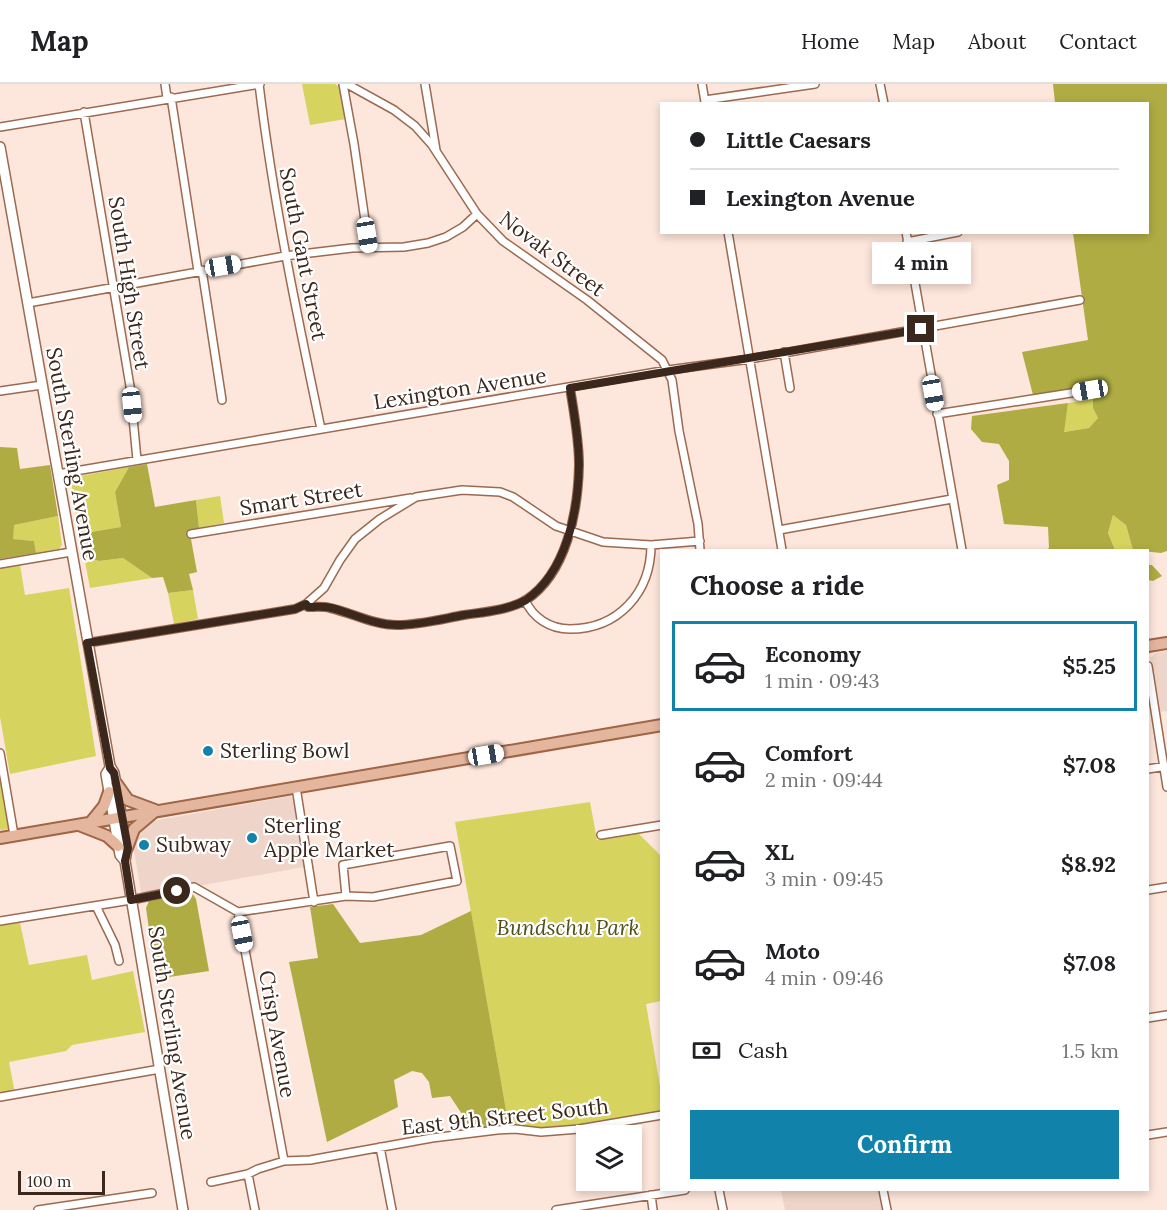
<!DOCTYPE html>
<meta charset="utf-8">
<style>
:root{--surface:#fff;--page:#f2f2f2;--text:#202124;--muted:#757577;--line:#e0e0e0;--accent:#1183aa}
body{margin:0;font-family:Lora,serif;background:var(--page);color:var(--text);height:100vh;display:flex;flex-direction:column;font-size:22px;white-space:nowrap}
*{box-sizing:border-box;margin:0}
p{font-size:20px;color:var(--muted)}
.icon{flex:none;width:33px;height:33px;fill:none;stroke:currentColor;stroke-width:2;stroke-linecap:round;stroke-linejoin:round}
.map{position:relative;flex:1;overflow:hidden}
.panel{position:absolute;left:660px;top:465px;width:489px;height:642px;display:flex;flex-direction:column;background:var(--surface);border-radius:0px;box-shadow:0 3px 9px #0003}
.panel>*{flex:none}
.top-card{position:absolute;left:660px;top:18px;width:489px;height:132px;border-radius:0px;box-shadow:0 3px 9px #0003;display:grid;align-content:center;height:132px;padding:0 30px;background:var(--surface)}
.fabs{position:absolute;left:576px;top:1041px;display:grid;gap:12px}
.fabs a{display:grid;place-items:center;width:66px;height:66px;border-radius:0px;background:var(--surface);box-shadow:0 3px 9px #0003;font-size:30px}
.scale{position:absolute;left:18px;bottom:15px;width:87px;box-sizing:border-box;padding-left:6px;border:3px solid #3b271c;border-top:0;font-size:16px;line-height:21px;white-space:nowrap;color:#3b271c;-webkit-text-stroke:4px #fff;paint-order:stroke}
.end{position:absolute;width:27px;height:27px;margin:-14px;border:8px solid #3b271c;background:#fff;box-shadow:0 0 0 3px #fff}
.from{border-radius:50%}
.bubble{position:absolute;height:42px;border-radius:0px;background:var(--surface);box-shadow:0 3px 9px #0003;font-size:20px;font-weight:800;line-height:42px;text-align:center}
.car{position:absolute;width:18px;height:36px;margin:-18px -9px;border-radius:8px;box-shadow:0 0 4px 2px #0007;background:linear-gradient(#fff 24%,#345 0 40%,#fff 0 76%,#345 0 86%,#fff 0)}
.top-card b{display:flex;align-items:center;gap:21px;height:57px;font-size:22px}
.top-card b+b{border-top:2px solid var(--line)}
.top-card i{width:15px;height:15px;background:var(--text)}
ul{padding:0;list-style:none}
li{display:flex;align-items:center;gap:18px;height:90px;margin:0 12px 9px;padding:0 18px;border:3px solid transparent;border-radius:0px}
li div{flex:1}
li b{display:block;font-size:22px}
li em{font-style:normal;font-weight:800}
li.active{border-color:var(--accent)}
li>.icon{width:54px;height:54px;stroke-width:1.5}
h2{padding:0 30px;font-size:27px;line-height:72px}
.pay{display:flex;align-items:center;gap:15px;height:66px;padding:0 30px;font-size:22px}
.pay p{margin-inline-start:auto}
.cta{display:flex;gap:12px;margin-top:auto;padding:12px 30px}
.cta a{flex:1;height:69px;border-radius:0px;background:var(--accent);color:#fff;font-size:24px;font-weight:800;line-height:69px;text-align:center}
header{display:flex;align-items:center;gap:36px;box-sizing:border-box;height:84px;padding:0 30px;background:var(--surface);border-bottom:2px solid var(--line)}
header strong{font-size:28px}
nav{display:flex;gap:33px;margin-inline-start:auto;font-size:21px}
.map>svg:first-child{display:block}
</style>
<header>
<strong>Map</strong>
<nav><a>Home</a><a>Map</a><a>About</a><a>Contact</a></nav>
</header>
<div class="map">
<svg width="1167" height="1126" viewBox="0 0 1167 1126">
<rect width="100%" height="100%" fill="#fde6db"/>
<path fill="#efd5c9" d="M1167,567V627L1159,628L1150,574L1155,569Z
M290,712L295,716L304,783L148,811L141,808L132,755L148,738Z
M781,1106H879L883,1126H785Z"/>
<path fill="#d6d45e" d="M302,0H335L340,3L346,35L310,41Z
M1093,315V324L1098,334L1089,344L1063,348L1068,319Z
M129,383L115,408L121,443L79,450L71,398L75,393Z
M220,412L224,439L199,444L196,416Z
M1113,431L1126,441L1133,466H1139H1115L1108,449Z
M58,432L62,461L59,465L36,469L34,457L13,455V441Z
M84,472L99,477L123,474L152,494L90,504Z
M20,481L25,511L69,504L96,672L10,690L0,633V484Z
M193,506L198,535L174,540L168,509Z
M0,680L10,739L9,745L0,746Z
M590,718L597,756L638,749L661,772V917L646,920L661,1008V1029L583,1042L540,1046L509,1043L455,738Z
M19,834L29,881L87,871L92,896L133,887L145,948L72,961L66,967L9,978L15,1010L0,1012V837Z"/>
<path fill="#aeac42" d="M1053,0H1167V467L1161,469L1133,466L1126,441L1113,431L1108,449L1115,466H1046L1049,464L1048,443L1004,440L997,401L1009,396V377L999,360L982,358L971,345L972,332L1068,319L1064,348L1089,344L1098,334L1093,324V302L1033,311L1022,268L1088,256L1073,149L1148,148V20L1055,19Z
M0,363L17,364L20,385L50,381L58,432L14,441L13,455L34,457L36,469L0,475Z
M147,380L155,423L196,416L199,444L191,455L197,488L189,490L193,506L168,509L163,493L152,494L123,474L99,477L84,472L79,450L121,443L115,408L129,383Z
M1148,481H1152L1162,492L1153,497L1148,496Z
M188,809H192L196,815L209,887L156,895L146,824L149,817Z
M333,820L360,859L421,851L471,827L509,1043L468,1046L466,1036L450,1012L432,1014L429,998L422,989L412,987L394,996L398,1023L327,1058L289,878L318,874L310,823Z"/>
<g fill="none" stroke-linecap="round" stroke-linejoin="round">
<defs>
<path id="minor" d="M165,0L167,14
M259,0C273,116 297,231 321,345
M343,0L354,60L369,164
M347,0L394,26L415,42L432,61L477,130L503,157L587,216L662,276L672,296L679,347L698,440L700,466
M425,0L436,66
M702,0L705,18
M880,0L884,20
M171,13L198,187
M705,16L815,0
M84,28L130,302L137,376
M0,43L260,0
M728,148L782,466
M906,148L962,466
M907,158L958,148
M202,186L222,316
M28,219L285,172L352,164L404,163L428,159L446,153L463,143L477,130
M784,268L790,304
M0,307L42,301
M937,330L1090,306
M58,390L668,286L750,275L1080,216
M779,446L952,415
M191,450L411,414
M0,480L71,468
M525,516C533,534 550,545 570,545C618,545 651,509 651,461
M306,520L308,523C315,523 323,522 330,524C352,529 374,541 397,541C419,541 442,535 464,531C484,528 509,526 526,516C567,489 578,427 579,381C579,355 574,329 570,304
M87,559L295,525L306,520L324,504L340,476L355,455L380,435L416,413L462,406L500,408L513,413L556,442L603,458L651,461L700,457
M1148,582L1167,703
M0,669L14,751
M1148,685L1167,682
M296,703L314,818
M601,751L662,741
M450,762L457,797L373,813L346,812L343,781Z
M1148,806L1167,803
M96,822L115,861L119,877
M238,828L284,1077
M0,837L131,816L194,803L238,828L346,812
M1148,934L1167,931
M0,1013L160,985
M1148,1051L1167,1048
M380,1063L392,1126
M248,1090L255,1126
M211,1098L248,1090L258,1085L284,1077L310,1076L432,1054L497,1046L515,1045L541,1048L579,1045L662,1031
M719,1106L723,1126
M883,1106L887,1126
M651,1111L653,1126
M38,1126L152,1109
M556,1126L685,1106"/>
<path id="secondary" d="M0,63L110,682L114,689L127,764L125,777L183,1126
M110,684L106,690L120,771L125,777"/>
<path id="primary" d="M1148,562L1167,559
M116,699L128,716L155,726
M91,738L104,722L109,708
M79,741L107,752L118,762
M0,754L662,641
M127,764L134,745L153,729"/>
</defs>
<use href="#minor" stroke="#9b6a50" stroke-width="10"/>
<use href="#secondary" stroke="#9b6a50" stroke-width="12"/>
<use href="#primary" stroke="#9e6546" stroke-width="14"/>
<use href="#minor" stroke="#fff" stroke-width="7"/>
<use href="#secondary" stroke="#fff" stroke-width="9"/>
<use href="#primary" stroke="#e5b69e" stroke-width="10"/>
</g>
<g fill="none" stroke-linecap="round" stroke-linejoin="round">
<path stroke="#3b271c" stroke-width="8" d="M177,807L131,816L125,777L128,764L114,689L110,684L87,559L295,525L306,520L308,523C315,523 323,522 331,524C352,529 374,541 397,541C419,541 442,535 464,531C484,528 509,526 526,516C567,488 578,427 579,381C579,355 574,329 570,304L921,245"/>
</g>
<g fill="#1183aa" stroke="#fff" stroke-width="2">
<circle cx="208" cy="667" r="6"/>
<circle cx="252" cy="754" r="6"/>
<circle cx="144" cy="761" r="6"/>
</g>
<g text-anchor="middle" stroke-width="4.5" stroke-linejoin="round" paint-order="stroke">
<g font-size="21" fill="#3b271c" stroke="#fff">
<text transform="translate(303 170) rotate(79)" y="7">South Gant Street</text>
<text transform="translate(552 170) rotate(37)" y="7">Novak Street</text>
<text transform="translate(129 199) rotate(81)" y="7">South High Street</text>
<text transform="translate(460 305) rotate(-9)" y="7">Lexington Avenue</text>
<text transform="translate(72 370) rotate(80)" y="7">South Sterling Avenue</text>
<text transform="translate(301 415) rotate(-9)" y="7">Smart Street</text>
<text transform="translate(172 949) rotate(81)" y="7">South Sterling Avenue</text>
<text transform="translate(277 950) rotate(80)" y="7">Crisp Avenue</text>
<text transform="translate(505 1033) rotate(-6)" y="7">East 9th Street South</text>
</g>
<g font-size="21" fill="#3b271c" stroke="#fff" text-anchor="start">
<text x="220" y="674">Sterling Bowl</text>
<text x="264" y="749">Sterling<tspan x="264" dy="24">Apple Market</tspan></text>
<text x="156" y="768">Subway</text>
</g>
<g font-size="21" font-style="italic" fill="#504f17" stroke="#fff">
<text x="568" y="851">Bundschu Park</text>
</g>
</g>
</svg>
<div class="fabs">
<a><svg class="icon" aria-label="layers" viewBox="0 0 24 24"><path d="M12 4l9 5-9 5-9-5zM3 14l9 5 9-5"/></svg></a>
</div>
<div class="scale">100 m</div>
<i class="end from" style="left:177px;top:807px"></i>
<i class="end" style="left:921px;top:245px"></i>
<div class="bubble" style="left:872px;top:158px;width:99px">4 min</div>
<i class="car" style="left:367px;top:151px;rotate:171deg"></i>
<i class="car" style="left:223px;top:182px;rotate:80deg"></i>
<i class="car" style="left:1090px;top:306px;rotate:261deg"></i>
<i class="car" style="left:933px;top:309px;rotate:170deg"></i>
<i class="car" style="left:132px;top:321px;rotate:174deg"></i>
<i class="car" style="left:486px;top:671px;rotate:80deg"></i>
<i class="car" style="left:242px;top:850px;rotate:169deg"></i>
<div class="top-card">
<b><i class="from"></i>Little Caesars</b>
<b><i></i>Lexington Avenue</b>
</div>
<section class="panel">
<h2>Choose a ride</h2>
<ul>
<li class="active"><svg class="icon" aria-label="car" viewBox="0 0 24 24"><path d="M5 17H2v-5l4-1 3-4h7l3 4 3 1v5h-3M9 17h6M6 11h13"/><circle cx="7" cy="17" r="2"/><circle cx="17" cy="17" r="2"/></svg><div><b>Economy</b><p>1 min · 09:43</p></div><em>$5.25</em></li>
<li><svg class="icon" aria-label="car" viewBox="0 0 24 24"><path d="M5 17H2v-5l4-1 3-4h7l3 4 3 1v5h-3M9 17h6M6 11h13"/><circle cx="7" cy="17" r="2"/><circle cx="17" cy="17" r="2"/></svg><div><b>Comfort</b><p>2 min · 09:44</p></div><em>$7.08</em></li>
<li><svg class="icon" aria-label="car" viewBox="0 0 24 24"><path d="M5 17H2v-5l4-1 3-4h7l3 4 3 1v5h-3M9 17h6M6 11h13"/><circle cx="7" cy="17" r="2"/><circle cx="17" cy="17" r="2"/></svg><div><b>XL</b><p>3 min · 09:45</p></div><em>$8.92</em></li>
<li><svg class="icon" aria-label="car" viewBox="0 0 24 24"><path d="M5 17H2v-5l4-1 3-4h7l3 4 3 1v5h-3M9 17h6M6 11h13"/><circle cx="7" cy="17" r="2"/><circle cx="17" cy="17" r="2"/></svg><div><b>Moto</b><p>4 min · 09:46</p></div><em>$7.08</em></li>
</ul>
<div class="pay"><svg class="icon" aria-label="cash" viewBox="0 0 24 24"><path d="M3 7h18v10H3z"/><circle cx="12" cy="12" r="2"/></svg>Cash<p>1.5 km</p></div>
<div class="cta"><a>Confirm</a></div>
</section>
</div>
